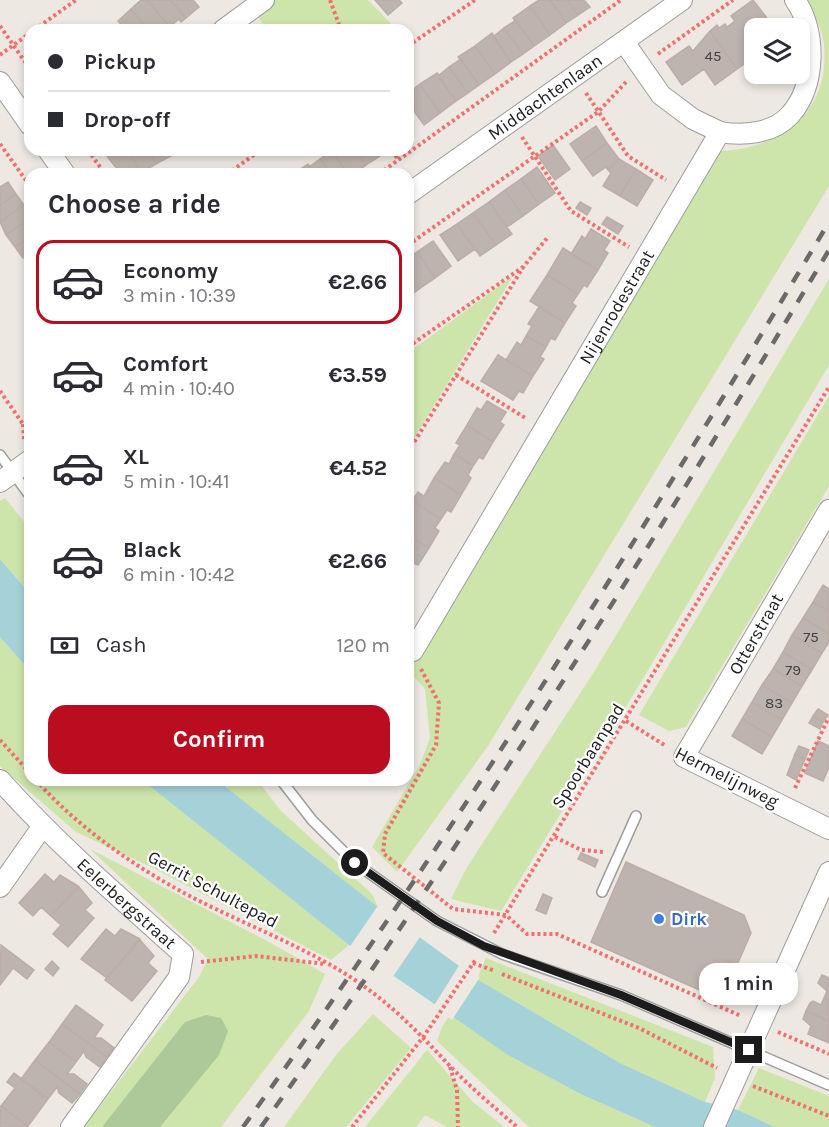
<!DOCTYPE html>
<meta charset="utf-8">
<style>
:root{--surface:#fff;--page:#f7f7f7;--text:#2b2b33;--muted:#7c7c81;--line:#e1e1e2;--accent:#ba0d20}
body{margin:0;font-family:Karla,sans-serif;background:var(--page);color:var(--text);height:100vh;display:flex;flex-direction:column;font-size:22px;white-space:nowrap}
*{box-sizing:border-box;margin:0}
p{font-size:20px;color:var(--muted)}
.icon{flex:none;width:33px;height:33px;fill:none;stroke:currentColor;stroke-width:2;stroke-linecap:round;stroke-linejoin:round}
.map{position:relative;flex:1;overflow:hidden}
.details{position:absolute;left:24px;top:168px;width:390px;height:618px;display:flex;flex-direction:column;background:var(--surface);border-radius:18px;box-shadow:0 3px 9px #0003}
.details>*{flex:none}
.hud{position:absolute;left:24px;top:24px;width:390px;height:132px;border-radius:18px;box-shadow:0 3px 9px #0003;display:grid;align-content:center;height:132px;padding:0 24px;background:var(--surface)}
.tools{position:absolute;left:744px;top:18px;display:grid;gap:12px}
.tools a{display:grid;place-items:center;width:66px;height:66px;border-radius:12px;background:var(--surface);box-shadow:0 3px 9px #0003;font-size:30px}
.end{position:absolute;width:27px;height:27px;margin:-14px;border:8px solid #1c1c1c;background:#fff;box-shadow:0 0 0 3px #fff}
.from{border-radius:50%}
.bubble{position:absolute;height:42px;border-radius:18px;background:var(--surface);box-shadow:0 3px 9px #0003;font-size:20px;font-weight:700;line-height:42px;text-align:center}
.hud b{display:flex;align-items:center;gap:21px;height:57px;font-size:22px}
.hud b+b{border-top:2px solid var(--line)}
.hud i{width:15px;height:15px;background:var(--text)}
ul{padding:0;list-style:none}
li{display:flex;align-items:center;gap:18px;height:84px;margin:0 12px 9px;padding:0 12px;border:3px solid transparent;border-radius:18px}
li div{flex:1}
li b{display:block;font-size:22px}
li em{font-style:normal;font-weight:700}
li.current{border-color:var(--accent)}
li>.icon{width:54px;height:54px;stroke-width:1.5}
h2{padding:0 24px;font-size:27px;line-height:72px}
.pay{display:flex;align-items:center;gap:15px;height:66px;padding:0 24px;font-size:22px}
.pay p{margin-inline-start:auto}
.button{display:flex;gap:12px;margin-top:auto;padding:12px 24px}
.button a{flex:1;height:69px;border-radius:18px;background:var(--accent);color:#fff;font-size:24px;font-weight:700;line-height:69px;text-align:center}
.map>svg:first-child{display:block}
</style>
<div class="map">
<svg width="829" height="1127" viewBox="0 0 829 1127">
<rect width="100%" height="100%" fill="#ede8e2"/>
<path fill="#cde4aa" d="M245,0H368L397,30H268Z
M803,0H829V186L488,746L397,872L372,847L420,764L430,738L425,689L408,670V661L718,151C768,150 818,124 824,68C825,54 825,37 818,23C814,15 808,8 803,0Z
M513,276L408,448V353Z
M829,279V365L644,677L501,911L451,899L467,867L594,672Z
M829,396V486L686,727L669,731L639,715Z
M5,498L30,529V594L0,559V501Z
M0,637L30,671V780H142L349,945L331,960L153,868L76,832L0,766Z
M217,780H257L281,811L372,894L378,907Z
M90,849L269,942L325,974L309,1011L221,1127H84L199,977L208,959Z
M486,958L713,1047L715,1078L705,1102L620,1063L477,979Z
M373,1014L411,1048L346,1127H284L336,1055Z
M450,1015C517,1060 581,1095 655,1127H529L437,1041L442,1027Z
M427,1050L473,1102L504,1127H447L425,1115L416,1127H365Z
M759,1068L829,1096V1127H775L738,1110Z"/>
<path fill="#adc999" d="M206,1015L221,1018L228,1031L219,1055L160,1127H102L185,1022Z"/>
<path fill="#a5d2d8" d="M0,559L30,594V671L0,637Z
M142,780H217L378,907L477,979L620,1063L705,1102L738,1110L775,1127H655L581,1094L508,1055L349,945Z"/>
<path fill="#ede8e2" d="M379,904L422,934L392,978L349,948Z
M460,964L480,977L452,1020L433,1007Z"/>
<path fill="#bdb3af" stroke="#bdada5" stroke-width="1.5" d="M141,0H147L170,27L166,30H149L131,9Z
M147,0H170L186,18L181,22L179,19L170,27Z
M170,0H193L199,7L186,18Z
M375,0H399L402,3L388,15Z
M539,0H550L566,23L550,35L530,6Z
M550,0H567L578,15L566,23Z
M567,0H584L590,7L578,15Z
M753,0L770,22L761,28H754V33L748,38L754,46V57L737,69L710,31L717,25L719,28L725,24L727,27L735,21L731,16Z
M530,6L550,35L534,46L513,18Z
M131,9L149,30H126L118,21Z
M516,20L534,46L523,54L504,28Z
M504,28L523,54L511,62L493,37Z
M710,31L737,69L715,85L704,69L682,85L666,62L689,46L693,51Z
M492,33L511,62L495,74L475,46Z
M475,46L495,74L479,85L458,57Z
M461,59L479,85L468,93L449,67Z
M449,67L468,93L456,101L438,76Z
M437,73L456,101L440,113L420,84Z
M420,84L440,113L424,125L408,103V93Z
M596,126L607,143L582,161L570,144Z
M607,143L619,159L608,170L606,167L593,176L582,161Z
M553,145L570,169L555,180L538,156Z
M102,150H128L141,173L121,174Z
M128,150H148L156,164L141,173Z
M148,150H168L171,156L156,164Z
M330,150H355L366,165L354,174H348Z
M355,150H380L383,154L366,165Z
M332,151L348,174H331L320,159Z
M320,159L331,174H313L309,167Z
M619,159L636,169L620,196L603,186L611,173L608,170Z
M308,164L313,174H293Z
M537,167L555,193L539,204L521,179Z
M636,169L653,180L637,206L620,196Z
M521,179L539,204L523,216L505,190Z
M8,182L16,194L0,205V187Z
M505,190L523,216L507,227L489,202Z
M16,194L24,205L0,222V205Z
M489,202L512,234L496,245L473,213Z
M580,202L591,208L587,215L576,208Z
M24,205L30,219L6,235L0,222Z
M473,213L496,245L480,256L457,224Z
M607,217L623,226L618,234L602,224Z
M30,219V236L15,247L6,235Z
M457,224L475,249L458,261L440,235Z
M591,229L610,241L604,250L608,253L598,270L571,254L582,236L585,239Z
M30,236V253L23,258L15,247Z
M433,241L451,266L435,278L417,252Z
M563,248L598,270L587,287L584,285L578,294L547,275Z
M417,252L435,278L419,289L408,274V258Z
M408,274L419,289L408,297Z
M547,275L578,294L572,303L576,306L565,323L530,301Z
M539,307L565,323L555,340L551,338L546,347L526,336L532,326L528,324Z
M526,336L546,347L540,357L544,359L533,376L506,360L517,342L521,345Z
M498,355L533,376L523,393L519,391L513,400L481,381Z
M487,401L506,412L500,422L504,425L493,442L467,425L477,408L481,410Z
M467,425L493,442L483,459L479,457L473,466L454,454L460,445L456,443Z
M454,454L473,466L468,475L471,478L461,495L434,478L445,462L449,464Z
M434,478L461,495L451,512L447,510L441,519L412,501L418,492L424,496Z
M412,501L441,519L435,528L439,531L429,548L408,535V522L412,515L408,512V508Z
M408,535L429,548L418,565L414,563L409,572Z
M823,585L829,589V611L813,602Z
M813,602L829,611V634L803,618Z
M803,618L829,634V642L822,653L792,635Z
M792,635L822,653L812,670L783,652Z
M783,652L812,670L802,686L773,669Z
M773,669L802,686L792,703L762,685Z
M762,685L792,703L782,720L752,702Z
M752,702L782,720L772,737L742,719Z
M818,709L828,715L823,722L813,716Z
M813,716L823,722L820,729L809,723Z
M742,719L772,737L762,754L732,736Z
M818,741L829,746V767L823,781L805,773Z
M799,746L809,750L805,759L795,754Z
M795,754L805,759L796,780L787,775Z
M581,853L598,860L595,867L578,859Z
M626,862L744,915L751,933L737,965L728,961L713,996L591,942Z
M45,874L54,882L60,875L78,886L51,916L41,907L33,916L19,903Z
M79,887L92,903L85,910L94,918L68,947L53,934L61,925L51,916Z
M543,894L552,898L546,914L536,910Z
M106,929L115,936L121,929L140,939L107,978L81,959Z
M140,940L154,956L148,963L157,971L132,1001L105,980Z
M1,945L34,970L27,979L13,968L0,985Z
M52,961L59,968L53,976L45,969Z
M822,975L829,978V1000L824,998L827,991L818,983Z
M824,998L829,1000V1021L806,1011L810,1003L813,1001L821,1005Z
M76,1005L103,1025L94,1038H101L114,1048L107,1057L62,1024Z
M806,1011L829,1021V1043L808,1034L811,1026L803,1019Z
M62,1024L107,1057L100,1067L86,1057L84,1051L76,1062L49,1042Z
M49,1042L76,1062L67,1074H74L87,1084L80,1094L35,1060Z
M35,1060L80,1094L72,1103L59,1093L57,1087L48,1099L21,1079Z
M14,1073L48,1099L28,1126L1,1106L15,1088L7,1082Z
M1,1106L28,1126L27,1127H0Z"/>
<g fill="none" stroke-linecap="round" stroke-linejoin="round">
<defs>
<path id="lane" d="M0,455L30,496
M281,780L312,820L355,863L437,921L502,954L621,995L829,1085
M602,892L636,816"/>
<g id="street">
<path d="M223,30L264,0"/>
<path d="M624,42L661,95L693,119L720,132"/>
<path d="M0,82L30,125"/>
<path d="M48,150L65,174"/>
<path id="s1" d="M408,194L682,0"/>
<path d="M0,482L30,460"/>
<path d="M829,510L684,757L829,829"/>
<path id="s2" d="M408,652L413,651L720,132C742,136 773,134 790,115C816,86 817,31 795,0"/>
<path id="s3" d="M0,780C57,844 120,898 183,954L179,977L71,1127"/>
<path d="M0,887L42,827"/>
<path d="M714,1127L829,872"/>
</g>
</defs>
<use href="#lane" stroke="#9d9d9d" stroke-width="12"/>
<use href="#street" stroke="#9d9d9d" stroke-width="22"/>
<path stroke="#f07070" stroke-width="4" stroke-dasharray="3 3" stroke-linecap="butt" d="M330,0L341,30
M0,26L30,69
M34,30L76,0
M408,46L475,0
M658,54L733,0
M0,55L30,33
M586,93L628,156L666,180
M522,137L571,211L629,247
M0,144L30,186
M88,150L105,174
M393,150L398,160
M227,174L261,150
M379,174L621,0
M408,245L598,112L627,81
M408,347L523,267
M456,375L527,419
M0,391L23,424
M24,439L23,424L30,419
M408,452L524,266L548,237
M421,669L439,703L436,745L385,834L383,853L453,909L506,915L527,934H557L741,1016
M626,721L666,746
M0,740L30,773
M36,780C72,821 121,857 168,884C228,919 296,941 355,980C391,1004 420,1034 449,1065C470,1087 494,1107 517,1127
M795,788L829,717
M555,837L581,850L604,852
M494,933L829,387
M201,962L256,956L325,964
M473,963L495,971
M502,974L639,1028L717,1068
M778,1032L829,1054
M450,1067L457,1090L458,1127
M753,1086L829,1116
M352,1127L424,1036L476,959"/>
<use href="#lane" stroke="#fff" stroke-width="9"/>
<use href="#street" stroke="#fff" stroke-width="20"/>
<path stroke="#6a6a6a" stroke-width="4.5" stroke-dasharray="12 12" stroke-linecap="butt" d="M243,1127C453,835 644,531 829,222
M261,1127C465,844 650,549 829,250"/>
</g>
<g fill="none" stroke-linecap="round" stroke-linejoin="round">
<path stroke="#1c1c1c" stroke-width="8" d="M355,863L437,921L484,946L621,995L749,1050"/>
</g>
<circle fill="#3f7fe0" stroke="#fff" stroke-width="2" cx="659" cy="919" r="6"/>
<g text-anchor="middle" stroke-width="4.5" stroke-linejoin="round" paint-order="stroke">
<g font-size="15" fill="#444241">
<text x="713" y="61">45</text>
<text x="811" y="642">75</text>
<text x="793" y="675">79</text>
<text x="774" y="708">83</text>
</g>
<g font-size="18" fill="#1c1c1c" stroke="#fff">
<text dy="6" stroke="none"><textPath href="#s1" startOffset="168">Middachtenlaan</textPath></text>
<text dy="6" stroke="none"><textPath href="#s2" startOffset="405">Nijenrodestraat</textPath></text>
<text transform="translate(756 634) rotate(-60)" y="6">Otterstraat</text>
<text transform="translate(588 756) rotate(-58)" y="6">Spoorbaanpad</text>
<text transform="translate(727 777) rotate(27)" y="6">Hermelijnweg</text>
<text transform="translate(213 889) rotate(28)" y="6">Gerrit Schultepad</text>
<text dy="6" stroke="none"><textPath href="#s3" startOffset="177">Eelerbergstraat</textPath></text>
</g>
<g font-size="18" font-weight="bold" fill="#366cbe" stroke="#fff" text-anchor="start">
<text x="671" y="925">Dirk</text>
</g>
</g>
</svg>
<div class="tools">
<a><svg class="icon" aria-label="layers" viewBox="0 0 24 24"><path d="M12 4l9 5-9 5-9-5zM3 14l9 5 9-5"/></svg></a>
</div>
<i class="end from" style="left:355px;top:863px"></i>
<i class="end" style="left:749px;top:1050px"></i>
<div class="bubble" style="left:699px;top:963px;width:99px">1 min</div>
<div class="hud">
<b><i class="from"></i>Pickup</b>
<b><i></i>Drop-off</b>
</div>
<section class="details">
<h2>Choose a ride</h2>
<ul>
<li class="current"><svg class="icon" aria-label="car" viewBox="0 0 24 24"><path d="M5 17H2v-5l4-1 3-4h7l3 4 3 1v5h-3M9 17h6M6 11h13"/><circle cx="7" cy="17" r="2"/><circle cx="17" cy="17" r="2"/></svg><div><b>Economy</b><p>3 min · 10:39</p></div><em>€2.66</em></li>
<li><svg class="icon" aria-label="car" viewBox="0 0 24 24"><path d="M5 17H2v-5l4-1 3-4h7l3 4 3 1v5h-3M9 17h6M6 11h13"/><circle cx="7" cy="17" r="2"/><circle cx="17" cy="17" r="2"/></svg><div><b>Comfort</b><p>4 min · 10:40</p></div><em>€3.59</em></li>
<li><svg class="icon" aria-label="car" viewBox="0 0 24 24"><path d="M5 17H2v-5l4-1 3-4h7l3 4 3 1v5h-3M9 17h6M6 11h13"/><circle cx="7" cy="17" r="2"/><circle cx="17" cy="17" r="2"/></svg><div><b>XL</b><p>5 min · 10:41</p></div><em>€4.52</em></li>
<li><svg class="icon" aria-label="car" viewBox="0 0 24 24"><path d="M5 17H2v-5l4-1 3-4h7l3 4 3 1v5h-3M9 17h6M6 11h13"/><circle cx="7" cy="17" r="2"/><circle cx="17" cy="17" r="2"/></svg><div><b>Black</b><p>6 min · 10:42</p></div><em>€2.66</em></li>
</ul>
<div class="pay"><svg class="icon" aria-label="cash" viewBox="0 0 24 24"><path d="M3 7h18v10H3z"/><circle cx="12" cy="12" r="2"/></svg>Cash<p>120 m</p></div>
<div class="button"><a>Confirm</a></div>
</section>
</div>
